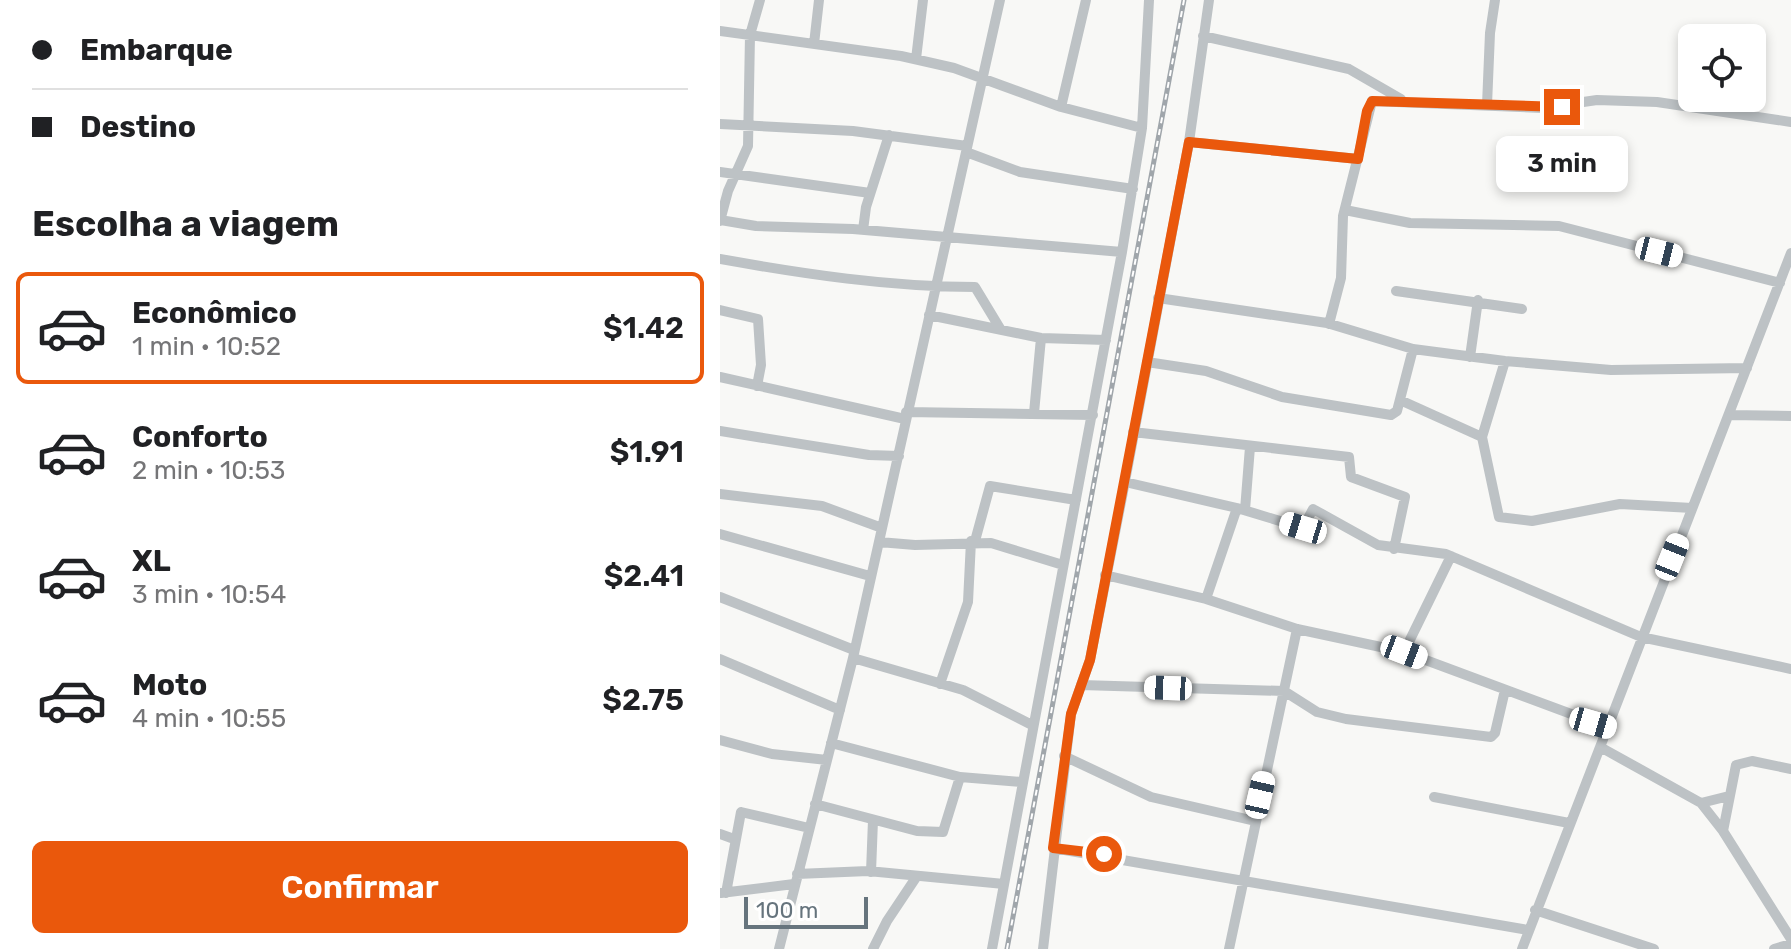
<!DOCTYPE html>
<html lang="pt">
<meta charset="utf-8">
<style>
:root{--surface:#fff;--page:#f2f2f2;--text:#202124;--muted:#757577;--line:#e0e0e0;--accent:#ea580c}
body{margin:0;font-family:Rubik,sans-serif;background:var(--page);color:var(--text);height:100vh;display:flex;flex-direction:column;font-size:30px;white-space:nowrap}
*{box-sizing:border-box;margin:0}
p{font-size:26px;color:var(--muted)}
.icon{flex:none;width:44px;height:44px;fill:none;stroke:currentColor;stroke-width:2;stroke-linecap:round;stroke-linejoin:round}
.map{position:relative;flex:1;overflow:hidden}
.details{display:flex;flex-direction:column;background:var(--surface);width:720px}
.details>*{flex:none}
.top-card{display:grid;align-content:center;height:176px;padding:0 32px;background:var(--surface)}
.tools{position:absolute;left:958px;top:24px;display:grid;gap:16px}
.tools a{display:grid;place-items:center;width:88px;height:88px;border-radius:12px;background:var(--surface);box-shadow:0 4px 12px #0003;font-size:40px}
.scale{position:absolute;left:24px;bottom:20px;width:124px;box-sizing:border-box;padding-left:8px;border:4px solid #66747d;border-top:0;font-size:22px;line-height:28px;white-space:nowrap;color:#66747d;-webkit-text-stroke:6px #fff;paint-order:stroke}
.end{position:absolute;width:36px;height:36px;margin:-18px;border:10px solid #ea580c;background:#fff;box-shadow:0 0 0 4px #fff}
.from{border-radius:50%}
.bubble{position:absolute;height:56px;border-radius:12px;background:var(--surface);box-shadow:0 4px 12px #0003;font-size:26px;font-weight:600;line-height:56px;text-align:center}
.car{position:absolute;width:24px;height:48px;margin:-24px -12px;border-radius:10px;box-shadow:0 0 6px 2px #0007;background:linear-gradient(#fff 24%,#345 0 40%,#fff 0 76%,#345 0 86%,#fff 0)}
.top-card b{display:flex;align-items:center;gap:28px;height:76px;font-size:30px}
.top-card b+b{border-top:2px solid var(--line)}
.top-card i{width:20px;height:20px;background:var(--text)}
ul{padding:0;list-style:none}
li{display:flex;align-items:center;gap:24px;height:112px;margin:0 16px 12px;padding:0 16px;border:4px solid transparent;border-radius:12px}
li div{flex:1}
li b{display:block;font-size:30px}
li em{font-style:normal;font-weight:600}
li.selected{border-color:var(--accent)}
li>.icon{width:72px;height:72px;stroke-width:1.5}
h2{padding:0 32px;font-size:36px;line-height:96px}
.cta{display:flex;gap:16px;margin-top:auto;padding:16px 32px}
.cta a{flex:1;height:92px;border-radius:12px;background:var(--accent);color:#fff;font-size:32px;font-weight:600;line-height:92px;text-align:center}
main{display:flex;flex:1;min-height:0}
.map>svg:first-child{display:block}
</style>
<main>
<section class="details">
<div class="top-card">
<b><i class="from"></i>Embarque</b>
<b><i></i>Destino</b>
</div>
<h2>Escolha a viagem</h2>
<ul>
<li class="selected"><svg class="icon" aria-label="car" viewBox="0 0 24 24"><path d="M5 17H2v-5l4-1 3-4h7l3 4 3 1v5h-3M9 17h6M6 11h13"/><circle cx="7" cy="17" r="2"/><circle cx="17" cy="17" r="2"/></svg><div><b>Econômico</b><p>1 min · 10:52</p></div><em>$1.42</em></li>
<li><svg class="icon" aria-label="car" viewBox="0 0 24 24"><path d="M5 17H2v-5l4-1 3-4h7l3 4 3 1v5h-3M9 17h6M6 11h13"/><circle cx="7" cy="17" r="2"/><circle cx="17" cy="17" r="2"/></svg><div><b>Conforto</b><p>2 min · 10:53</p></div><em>$1.91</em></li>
<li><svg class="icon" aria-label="car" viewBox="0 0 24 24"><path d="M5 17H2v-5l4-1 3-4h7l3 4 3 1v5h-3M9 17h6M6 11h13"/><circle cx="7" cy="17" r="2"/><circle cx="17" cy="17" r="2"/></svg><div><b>XL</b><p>3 min · 10:54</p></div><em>$2.41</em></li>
<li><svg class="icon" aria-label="car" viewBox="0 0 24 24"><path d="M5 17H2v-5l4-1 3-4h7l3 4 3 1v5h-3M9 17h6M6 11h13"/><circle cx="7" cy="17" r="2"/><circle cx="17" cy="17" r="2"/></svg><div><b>Moto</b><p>4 min · 10:55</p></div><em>$2.75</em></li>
</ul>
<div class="cta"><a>Confirmar</a></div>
</section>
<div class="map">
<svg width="1071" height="949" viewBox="0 0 1071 949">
<rect width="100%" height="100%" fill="#f8f8f6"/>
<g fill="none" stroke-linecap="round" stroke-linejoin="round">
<path stroke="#bdc2c5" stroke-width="10" d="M0,31L181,56L234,68L341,107L422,128
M483,36L629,69L681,99
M94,44L99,0
M196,59L203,0
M767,105L770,33L775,0
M341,107L366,0
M0,124L133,131L247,146
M469,142L638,159
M246,152L300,172L413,189
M0,172L150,193
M625,210L690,223L839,226L1060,283
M0,220L36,226L133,229L402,252
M0,221L8,191L28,146L30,35L40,0
M143,230L146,207L169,135
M0,259C84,274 170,287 255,287L281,330
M676,291L802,309
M438,298L607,323L693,349L785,361L891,370L1027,368
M0,310L38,319L41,365L37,386
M209,315L321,338L386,340
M609,324L621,278L623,216L652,101L822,108L877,100L937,102L1071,122
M750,357L758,300
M785,361L762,437L779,517L812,521L900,504L972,508
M427,362L486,371L562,397L671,415L677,411L693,349
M0,377L185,419
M680,400L762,437
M186,412L373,415
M314,413L321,338
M1009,415L1071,416
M0,431L149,455L179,456
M413,432L629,457L631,477L685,497L674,549
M405,482L517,508L583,528L593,509L658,545L726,554L921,637L1071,669
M0,494L102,506L162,528
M525,510L530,447
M0,534L150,576
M255,541L270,486L356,500
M159,542L195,545L271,543L343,565
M385,575L486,599L577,629L684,652L889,728
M0,597L134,650
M486,599L517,508
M684,652L731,556
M133,658L243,690L312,725
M0,659L120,710
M220,684L248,602L251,541
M361,685L564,691L597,712L626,719L771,737L775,733L785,690
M0,740L52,754L107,760
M111,743L240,777L302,782
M882,748L981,803L1003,831L1071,939
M344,756L431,797L535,821
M714,797L849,823
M981,803L1009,796
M95,804L197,831L223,832L240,777
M1003,831L1016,765L1032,761L1071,769
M0,834L14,839
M333,848L808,930
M151,872L153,820
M77,874L148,871L284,884
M1,893L74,884
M6,893L21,812L89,828
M815,910L934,949
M59,949L133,658L280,0
M153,949L167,921L197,876
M272,949L402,252L422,128L429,0
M323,949L351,714L370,660L402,497L469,142L489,0
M509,949L577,629
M802,949L1071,253
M1054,949L1071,944"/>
<defs>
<path id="rail" d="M287,949L464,0"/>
</defs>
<use href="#rail" stroke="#a0a6ab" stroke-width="5"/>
<use href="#rail" stroke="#fff" stroke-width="2" stroke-dasharray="6" stroke-linecap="butt"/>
</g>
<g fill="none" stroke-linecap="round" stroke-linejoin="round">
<path stroke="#ea580c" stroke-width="10" d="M384,854L333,848L351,714L370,660L469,142L638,159L647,111L652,101L842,107"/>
</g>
</svg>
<div class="tools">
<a><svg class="icon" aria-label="locate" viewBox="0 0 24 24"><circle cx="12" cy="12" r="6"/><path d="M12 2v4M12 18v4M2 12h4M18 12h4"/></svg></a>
</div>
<div class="scale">100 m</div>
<i class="end from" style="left:384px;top:854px"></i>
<i class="end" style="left:842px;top:107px"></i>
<div class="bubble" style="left:776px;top:136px;width:132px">3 min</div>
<i class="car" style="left:939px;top:252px;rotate:104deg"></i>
<i class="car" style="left:583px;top:528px;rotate:287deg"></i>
<i class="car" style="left:952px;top:557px;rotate:22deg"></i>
<i class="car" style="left:684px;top:652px;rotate:111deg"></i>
<i class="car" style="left:448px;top:688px;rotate:272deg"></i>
<i class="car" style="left:873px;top:723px;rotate:106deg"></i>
<i class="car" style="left:540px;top:795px;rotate:13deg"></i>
</div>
</main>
